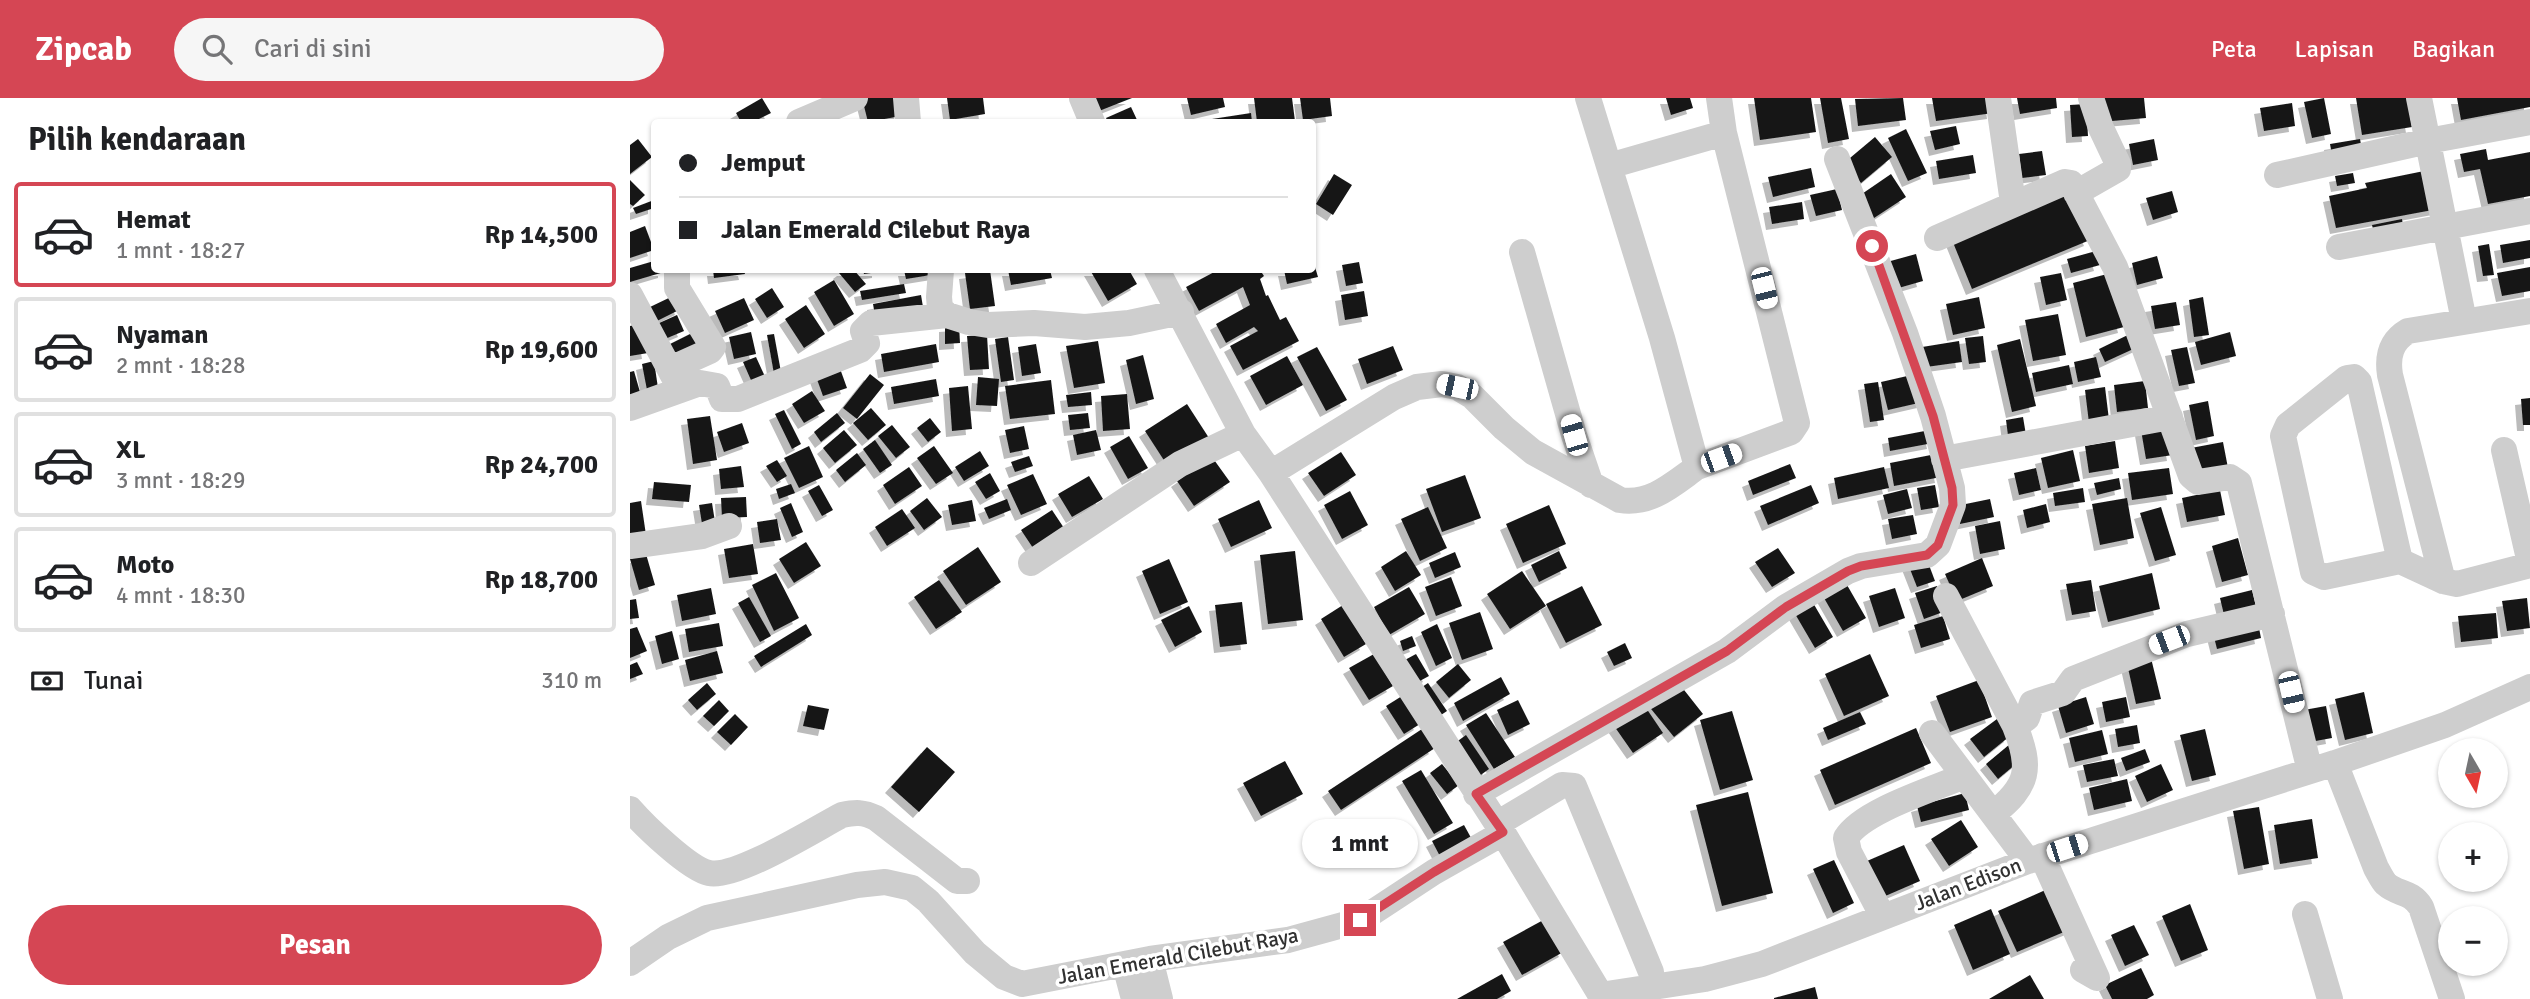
<!DOCTYPE html>
<html lang="id">
<meta charset="utf-8">
<style>
:root{--surface:#fff;--page:#f6f6f6;--text:#202124;--muted:#757577;--line:#e0e0e0;--accent:#d54654}
body{margin:0;font-family:Signika,sans-serif;background:var(--page);color:var(--text);height:100vh;display:flex;flex-direction:column;font-size:26px;white-space:nowrap}
*{box-sizing:border-box;margin:0}
p{font-size:23px;color:var(--muted)}
.icon{flex:none;width:38px;height:38px;fill:none;stroke:currentColor;stroke-width:2;stroke-linecap:round;stroke-linejoin:round}
.map{position:relative;flex:1;overflow:hidden}
.side{display:flex;flex-direction:column;background:var(--surface);width:630px}
.side>*{flex:none}
.banner{position:absolute;left:21px;top:21px;width:665px;height:154px;border-radius:7px;box-shadow:0 2px 5px #0004;display:grid;align-content:center;height:154px;padding:0 28px;background:var(--surface)}
.needle{width:46px;rotate:171deg}
.tools{position:absolute;left:1808px;top:640px;display:grid;gap:14px}
.tools a{display:grid;place-items:center;width:70px;height:70px;border-radius:50%;background:var(--surface);box-shadow:0 2px 5px #0004;font-size:35px}
.end{position:absolute;width:32px;height:32px;margin:-16px;border:9px solid #d54654;background:#fff;box-shadow:0 0 0 4px #fff}
.from{border-radius:50%}
.bubble{position:absolute;height:49px;border-radius:24px;background:var(--surface);box-shadow:0 2px 5px #0004;font-size:23px;font-weight:700;line-height:49px;text-align:center}
.car{position:absolute;width:21px;height:42px;margin:-21px -10px;border-radius:9px;box-shadow:0 0 5px 2px #0007;background:linear-gradient(#fff 24%,#345 0 40%,#fff 0 76%,#345 0 86%,#fff 0)}
.banner b{display:flex;align-items:center;gap:24px;height:66px;font-size:26px}
.banner b+b{border-top:2px solid var(--line)}
.banner i{width:18px;height:18px;background:var(--text)}
ul{padding:0;list-style:none}
li{display:flex;align-items:center;gap:21px;height:105px;margin:0 14px 10px;padding:0 14px;border:4px solid var(--line);border-radius:7px}
li div{flex:1}
li b{display:block;font-size:26px}
li em{font-style:normal;font-weight:700}
li.active{border-color:var(--accent)}
li>.icon{width:63px;height:63px;stroke-width:1.5}
h2{padding:0 28px;font-size:32px;line-height:84px}
.pay{display:flex;align-items:center;gap:18px;height:77px;padding:0 28px;font-size:26px}
.pay p{margin-inline-start:auto}
.cta{display:flex;gap:14px;margin-top:auto;padding:14px 28px}
.cta a{flex:1;height:80px;border-radius:42px;background:var(--accent);color:#fff;font-size:28px;font-weight:700;line-height:80px;text-align:center}
header{display:flex;align-items:center;gap:42px;box-sizing:border-box;height:98px;padding:0 35px;background:var(--accent);color:#fff}
header strong{font-size:33px}
nav{display:flex;gap:38px;margin-inline-start:auto;font-size:24px}
.search{width:490px;height:63px;background:var(--page);display:flex;align-items:center;gap:18px;box-sizing:border-box;padding:0 24px;border-radius:38px;color:var(--muted);font-size:26px}
main{display:flex;flex:1;min-height:0}
.map>svg:first-child{display:block}
</style>
<header>
<strong>Zipcab</strong>
<div class="search"><svg class="icon" aria-label="search" viewBox="0 0 24 24"><circle cx="10" cy="10" r="6"/><path d="M15 15l6 6"/></svg>Cari di sini</div>
<nav><a>Peta</a><a>Lapisan</a><a>Bagikan</a></nav>
</header>
<main>
<section class="side">
<h2>Pilih kendaraan</h2>
<ul>
<li class="active"><svg class="icon" aria-label="car" viewBox="0 0 24 24"><path d="M5 17H2v-5l4-1 3-4h7l3 4 3 1v5h-3M9 17h6M6 11h13"/><circle cx="7" cy="17" r="2"/><circle cx="17" cy="17" r="2"/></svg><div><b>Hemat</b><p>1 mnt · 18:27</p></div><em>Rp 14,500</em></li>
<li><svg class="icon" aria-label="car" viewBox="0 0 24 24"><path d="M5 17H2v-5l4-1 3-4h7l3 4 3 1v5h-3M9 17h6M6 11h13"/><circle cx="7" cy="17" r="2"/><circle cx="17" cy="17" r="2"/></svg><div><b>Nyaman</b><p>2 mnt · 18:28</p></div><em>Rp 19,600</em></li>
<li><svg class="icon" aria-label="car" viewBox="0 0 24 24"><path d="M5 17H2v-5l4-1 3-4h7l3 4 3 1v5h-3M9 17h6M6 11h13"/><circle cx="7" cy="17" r="2"/><circle cx="17" cy="17" r="2"/></svg><div><b>XL</b><p>3 mnt · 18:29</p></div><em>Rp 24,700</em></li>
<li><svg class="icon" aria-label="car" viewBox="0 0 24 24"><path d="M5 17H2v-5l4-1 3-4h7l3 4 3 1v5h-3M9 17h6M6 11h13"/><circle cx="7" cy="17" r="2"/><circle cx="17" cy="17" r="2"/></svg><div><b>Moto</b><p>4 mnt · 18:30</p></div><em>Rp 18,700</em></li>
</ul>
<div class="pay"><svg class="icon" aria-label="cash" viewBox="0 0 24 24"><path d="M3 7h18v10H3z"/><circle cx="12" cy="12" r="2"/></svg>Tunai<p>310 m</p></div>
<div class="cta"><a>Pesan</a></div>
</section>
<div class="map">
<svg width="1900" height="901" viewBox="0 0 1900 901">
<defs>
<filter id="shadow"><feDropShadow dx="-6" dy="6" stdDeviation="0" flood-color="#0004"/></filter>
</defs>
<rect width="100%" height="100%" fill="#fff"/>
<path fill="#181818" filter="url(#shadow)" d="M132,0L141,15L123,24H111L106,15Z
M232,0H266L271,18L238,24Z
M317,0H353L355,16L320,22Z
M464,0H502L469,13Z
M557,0H593L595,9L561,17Z
M624,0H662L665,23L627,24Z
M670,0H700L702,18L673,22Z
M1036,0H1060L1063,10L1041,17Z
M1124,0H1181L1186,34L1130,42Z
M1190,0H1211L1219,41L1198,45Z
M1273,0L1276,22L1228,28L1225,1Z
M1302,0H1361L1363,15L1306,23Z
M1387,0H1426L1427,10L1390,16Z
M1468,0H1514L1516,20L1471,24Z
M1694,0L1701,36L1682,40L1674,4Z
M1726,0H1777L1782,29L1732,37Z
M1827,0H1900V9L1831,22Z
M1662,5L1665,28L1634,33L1630,10Z
M1456,6L1458,38L1442,39L1440,7Z
M501,9L508,24H478L476,20Z
M621,15L622,24H569V23Z
M1326,28L1330,46L1305,52L1300,33Z
M1276,31L1297,75L1278,83L1258,40Z
M1245,39L1262,59L1231,85L1214,65Z
M8,41L22,59L0,76V47Z
M1524,41L1528,62L1503,67L1499,46Z
M1730,41L1733,57L1703,63L1700,46Z
M1856,51L1858,62L1900,54V98L1858,106L1850,71L1834,74L1830,56Z
M1412,53L1416,77L1392,80L1389,56Z
M1343,57L1346,75L1309,81L1306,63Z
M1181,70L1185,89L1143,99L1138,79Z
M1799,72L1808,111L1706,130L1699,98L1737,90L1735,85Z
M1723,75L1725,85L1707,88L1705,78Z
M704,76L722,87L703,117L686,106Z
M1261,76L1276,99L1241,122L1226,100Z
M0,82L15,97L3,108L0,106Z
M1207,91L1212,112L1186,118L1180,97Z
M1439,93L1460,142L1342,191L1322,142Z
M1542,93L1548,114L1523,122L1516,100Z
M24,102V110L6,116L3,110Z
M1172,104L1174,121L1142,126L1139,109Z
M1772,121L1774,133L1745,139L1742,127Z
M15,128L24,152L0,160V134Z
M1900,142V160L1873,165L1870,147Z
M1859,146L1864,177L1853,178L1848,148Z
M1466,153L1470,167L1441,175L1437,161Z
M1286,156L1293,183L1265,191L1257,164Z
M1527,158L1533,180L1507,187L1502,165Z
M682,159L688,179L657,186L654,172H682Z
M24,163V172H34V174L0,184V170Z
M729,164L733,185L716,188L712,167Z
M1900,169V193L1872,198L1867,175Z
M83,172H114L115,176L84,180Z
M213,172H224L236,186L225,194L209,175Z
M233,172H248V174L234,176Z
M274,172H306L307,176L276,181Z
M360,172L365,208L340,211L335,175Z
M378,172H420L422,180L381,187Z
M460,172H499L507,186L478,203Z
M588,172H630L634,178L630,181L636,198L638,197L650,222L656,219L669,243L613,272L600,248L628,233L624,229L596,245L586,226L620,207L613,189L569,213L556,189Z
M1431,175L1437,202L1416,207L1410,179Z
M1481,175L1494,229L1456,239L1443,185Z
M204,182L224,216L204,228L184,194Z
M274,186L276,195L232,202L230,193Z
M142,190L154,209L137,220L125,201Z
M734,193L738,218L715,222L711,197Z
M45,197L51,211L27,223L20,209Z
M291,197L294,215L246,223L243,206Z
M1349,199L1355,230L1323,237L1316,206Z
M1573,199L1579,237L1564,239L1559,202Z
M114,200L124,222L95,235L85,213Z
M1546,204L1550,227L1525,231L1521,208Z
M176,207L195,236L174,250L155,221Z
M1428,216L1436,257L1403,263L1395,222Z
M47,217L54,233L35,241L27,226Z
M13,225L18,255L0,258V228Z
M329,227L330,245L315,246V228Z
M66,233L73,248L47,261L40,246Z
M1506,233L1512,247L1475,264L1469,251Z
M121,234L126,256L104,261L99,239Z
M1600,234L1606,258L1571,267L1565,244Z
M144,236L151,274L144,276L137,237Z
M357,237L359,271L340,272L337,238Z
M1353,238L1356,264L1339,266L1335,240Z
M378,239L384,282L371,284L365,241Z
M1390,241L1406,308L1382,314L1367,247Z
M468,243L475,285L444,290L436,248Z
M1329,243L1332,264L1289,270L1286,250Z
M306,246L309,264L254,274L251,256Z
M406,246L411,275L392,278L388,249Z
M763,248L773,272L737,286L728,261Z
M687,249L717,302L696,313L667,259Z
M1557,249L1565,285L1549,288L1541,252Z
M513,257L524,301L506,306L496,262Z
M657,258L673,287L636,307L620,278Z
M126,259L137,283L124,289L113,264Z
M1466,259L1471,279L1448,284L1444,264Z
M24,263L28,290L17,292L12,266Z
M208,265L217,290L193,298L184,273Z
M1439,267L1443,286L1406,294L1402,275Z
M4,273L10,294L0,297V274Z
M240,276L254,287L227,321L213,310Z
M1286,276L1293,304L1258,312L1251,284Z
M348,279L369,281L367,308L346,307Z
M306,281L309,298L264,306L261,289Z
M421,282L425,316L380,321L375,288Z
M1515,283L1518,310L1487,314L1484,287Z
M1248,284L1254,322L1240,324L1234,286Z
M338,288L342,331L322,333L319,290Z
M1475,289L1479,322L1459,325L1455,292Z
M182,293L195,313L174,325L162,306Z
M461,294L462,307L438,309L436,297Z
M497,296L500,331L473,333L471,298Z
M1900,300V327H1893L1891,301Z
M1578,303L1584,338L1566,342L1559,307Z
M557,306L579,340L537,367L515,333Z
M241,310L256,327L238,342L223,325Z
M154,312L171,346L162,351L145,316Z
M207,315L215,325L191,344L184,334Z
M458,315L460,330L440,332L438,317Z
M80,318L87,362L63,366L57,321Z
M1393,319L1397,343L1379,345L1376,322Z
M300,320L311,334L298,344L287,330Z
M112,325L119,345L94,354L87,334Z
M262,327L280,349L266,360L248,338Z
M394,328L399,351L380,355L375,332Z
M1538,328L1543,357L1516,361L1511,332Z
M214,332L227,347L205,365L193,350Z
M466,332L471,352L447,357L443,337Z
M1300,332L1303,345L1260,353L1258,340Z
M499,338L518,370L498,381L480,349Z
M245,342L262,367L250,375L233,351Z
M1485,343L1489,370L1459,375L1455,348Z
M1593,344L1598,370L1567,377L1561,350Z
M179,348L193,379L169,390L154,360Z
M304,348L323,375L306,386L287,360Z
M1443,352L1450,383L1418,390L1411,360Z
M350,353L359,368L334,383L325,369Z
M711,354L726,377L694,398L678,375Z
M227,355L236,367L215,384L206,372Z
M1306,356L1311,379L1264,388L1260,365Z
M399,358L403,368L385,374L381,364Z
M582,359L600,384L564,408L547,383Z
M147,362L157,378L147,384L136,368Z
M1160,366L1166,380L1123,397L1118,383Z
M111,368L114,389L91,391L89,371Z
M279,369L292,388L265,406L253,387Z
M1254,369L1259,390L1208,401L1204,380Z
M1406,370L1411,392L1389,397L1384,375Z
M1539,370L1543,396L1502,402L1498,375Z
M360,375L370,393L356,401L345,384Z
M403,376L417,406L391,417L377,387Z
M835,377L851,420L812,434L796,391Z
M459,378L473,401L442,419L428,396Z
M1489,380L1491,391L1467,397L1464,385Z
M24,384L61,387L59,404L22,401Z
M161,386L165,395L149,401L146,391Z
M189,387L203,412L192,418L178,393Z
M1181,387L1189,405L1138,427L1130,408Z
M1305,387L1309,409L1291,412L1287,390Z
M1453,390L1455,404L1425,408L1423,395Z
M1277,391L1282,410L1258,416L1253,397Z
M1590,392L1595,417L1557,424L1552,400Z
M720,393L738,427L712,441L694,407Z
M116,399L117,419L92,420L91,400Z
M297,400L312,419L294,432L280,413Z
M1497,400L1504,440L1470,447L1462,406Z
M377,401L381,412L359,421L354,410Z
M1360,401L1364,419L1330,426L1326,408Z
M342,402L346,423L322,427L318,407Z
M629,402L642,430L601,449L588,421Z
M11,403L16,437L0,439V405Z
M82,405L86,430L73,432L69,407Z
M161,405L173,434L162,439L150,410Z
M1416,406L1420,424L1397,430L1393,412Z
M919,407L936,446L893,465L876,426Z
M798,409L817,450L790,463L771,421Z
M1531,409L1546,457L1525,463L1510,415Z
M272,411L285,430L257,448L245,429Z
M422,412L434,430L403,450L391,432Z
M1283,417L1287,436L1262,441L1258,421Z
M147,421L151,442L130,445L127,424Z
M1370,423L1375,451L1350,456L1345,428Z
M1608,440L1618,477L1592,484L1582,448Z
M176,444L191,468L164,485L149,461Z
M123,446L128,476L99,480L94,451Z
M348,449L371,484L336,507L313,473Z
M1148,450L1165,475L1142,489L1125,464Z
M665,453L673,522L638,526L630,457Z
M776,453L791,477L765,493L751,469Z
M929,453L937,470L909,484L901,467Z
M825,454L831,469L805,480L799,465Z
M16,456L25,487L9,492L0,461Z
M1296,459L1305,483L1287,489L1278,466Z
M1352,460L1363,488L1327,503L1315,476Z
M539,461L558,504L530,516L512,473Z
M892,473L916,508L880,531L857,496Z
M146,475L169,520L144,533L122,487Z
M1522,475L1530,511L1478,524L1469,488Z
M821,479L832,508L806,518L795,489Z
M1213,480L1236,520L1213,533L1190,493Z
M309,482L332,514L306,531L284,499Z
M1461,482L1466,513L1442,517L1436,486Z
M952,488L972,527L936,545L916,506Z
M1307,488L1316,513L1294,521L1285,495Z
M779,489L795,516L759,537L744,509Z
M81,490L86,516L52,523L47,497Z
M1265,490L1275,520L1249,529L1239,498Z
M1622,492L1627,513L1595,521L1590,500Z
M1179,498L1203,539L1185,550L1161,509Z
M119,499L141,538L130,544L108,505Z
M1897,500L1900,530L1877,533L1872,503Z
M6,501L9,520L0,521V502Z
M612,504L617,546L590,549L585,507Z
M713,507L736,546L714,559L691,521Z
M559,508L572,534L545,549L531,522Z
M850,514L863,551L832,562L819,525Z
M1866,515L1868,540L1831,544L1828,518Z
M1313,518L1320,541L1291,550L1284,527Z
M1627,520L1631,540L1587,551L1582,531Z
M89,525L93,548L59,554L55,531Z
M176,526L182,537L131,569L124,558Z
M807,526L822,560L806,568L791,534Z
M7,529L17,553L0,560V531Z
M42,533L49,561L32,566L25,538Z
M782,538L786,548L773,553L770,543Z
M995,545L1002,560L984,568L977,554Z
M87,553L93,575L60,583L55,562Z
M744,556L763,588L739,602L719,570Z
M786,556L799,578L786,585L773,563Z
M1240,556L1259,598L1214,618L1195,576Z
M1520,556L1531,601L1506,606L1496,561Z
M7,564L13,576L0,581V567Z
M828,566L841,582L819,600L806,584Z
M871,579L880,596L833,623L824,605Z
M1349,582L1362,619L1320,634L1306,598Z
M1047,583L1073,616L1044,639L1017,606Z
M77,585L86,596L67,612L58,602Z
M798,585L817,613L808,619L789,591Z
M1734,594L1743,635L1715,642L1705,601Z
M772,598L790,626L774,636L756,608Z
M1456,599L1464,626L1436,635L1428,608Z
M1496,599L1500,619L1476,624L1472,604Z
M89,602L99,613L84,628L73,618Z
M888,602L900,626L878,637L867,612Z
M1012,604L1033,635L1003,655L982,625Z
M178,607L199,611L194,632L173,628Z
M1696,608L1702,640L1680,644L1674,612Z
M1102,613L1123,682L1090,692L1070,622Z
M1230,614L1236,626L1198,642L1193,630Z
M856,615L885,659L864,671L836,627Z
M105,616L118,629L101,647L87,634Z
M1367,621L1380,638L1354,659L1340,641Z
M1507,627L1510,645L1488,649L1485,631Z
M1286,630L1301,665L1205,707L1190,672Z
M792,631L805,650L711,712L698,693Z
M1575,631L1586,677L1562,683L1550,637Z
M1472,632L1478,656L1445,664L1439,640Z
M836,637L859,671L848,679L825,645Z
M1380,646L1392,661L1368,681L1356,666Z
M297,649L325,674L289,714L261,689Z
M1515,651L1520,664L1496,673L1491,660Z
M1484,661L1488,678L1457,684L1453,667Z
M655,663L673,696L631,718L613,685Z
M812,666L829,687L817,696L800,675Z
M1531,666L1543,692L1517,704L1505,678Z
M791,672L823,725L804,736L772,683Z
M1497,681L1502,703L1464,712L1459,690Z
M1118,694L1143,795L1092,808L1066,707Z
M1335,695L1339,712L1291,724L1287,708Z
M1629,709L1639,766L1614,771L1603,713Z
M1682,721L1688,760L1650,766L1644,727Z
M1331,722L1348,749L1319,768L1301,741Z
M834,727L845,747L813,764L802,743Z
M1274,747L1290,783L1253,799L1237,763Z
M1204,762L1224,805L1203,815L1183,771Z
M1422,789L1441,831L1387,854L1368,813Z
M1560,806L1578,852L1551,863L1532,818Z
M1361,811L1380,856L1343,872L1324,827Z
M917,820L935,853L892,877L873,844Z
M1504,827L1519,857L1495,868L1481,837Z
M1511,870L1524,897L1517,901H1482L1475,887Z
M872,876L881,893L867,901H827Z
M1400,877L1414,901H1359Z
M1185,889L1188,901H1144V900Z"/>
<g fill="none" stroke-linecap="round" stroke-linejoin="round">
<path stroke="#cecece" stroke-width="26" d="M276,0L278,24
M452,0L462,24
M1368,0L1383,105
M1789,0L1834,223
M169,24L225,0
M979,68L1094,35L1089,0
M1647,77L1798,43L1900,24
M1446,95L1488,71V66L1471,30L1461,0
M1307,140L1435,84L1441,85L1485,169L1561,378L1568,384L1600,379L1609,385L1680,673
M1709,149L1900,113
M892,154L944,337L961,387
M311,172L309,199L310,210L317,217L339,224L358,227L404,225L455,229L499,225L551,214
M527,172L613,336L641,375L873,735L973,901
M0,197L47,285
M40,271L80,253L83,249L47,190V172
M0,310L70,285L87,288L92,301H108L230,252L237,245L233,233L241,225L317,217
M1874,352L1900,465
M1314,361L1540,319
M1067,369L1161,334L1167,325L1094,35
M641,375L764,299L787,289L812,286L827,289L842,298L874,330L903,354L990,402C1021,407 1043,386 1067,369L1032,240L958,0
M0,448L72,438L99,428
M1770,463L1729,284L1724,279L1717,280L1658,327L1653,338L1683,474L1694,479L1770,463L1813,483L1827,486L1900,467
M401,465L550,366L613,336
M1813,483L1760,277C1757,258 1761,243 1778,233L1900,213
M1316,498L1385,628C1402,670 1399,688 1363,716
M1385,628L1397,620L1402,605L1433,595L1443,581L1557,536L1642,516
M1302,635L1398,763
M1705,665L1746,770C1749,775 1752,782 1756,786C1768,797 1780,792 1791,809L1822,901
M846,696L1097,553L1156,509L1218,473L1231,468L1297,457L1308,447L1323,407L1322,390L1303,318L1275,235L1207,61
M0,711C14,727 59,771 79,775C106,781 185,731 212,717C226,714 233,714 246,720L327,783H337
M867,726L932,687L944,688L1021,874
M1412,758L1467,880L1453,872
M1675,816L1700,901
M1253,819L1219,754L1216,740C1232,713 1304,691 1334,678
M520,861L530,901
M0,865L38,839L77,820L227,787L255,784L282,790L298,803L345,855L374,879L392,886L520,861L658,842L731,822L804,774L873,735
M495,867L504,901
M970,897L1075,881L1132,866L1398,763L1705,665L1815,627L1900,589"/>
</g>
<g fill="none" stroke-linecap="round" stroke-linejoin="round">
<path stroke="#d54654" stroke-width="9" d="M730,822L804,774L873,734L846,696L1097,553L1156,509L1218,473L1231,468L1297,457L1308,447L1323,407L1322,390L1303,318L1242,148"/>
</g>
<g text-anchor="middle" stroke-width="7" stroke-linejoin="round" paint-order="stroke">
<g font-size="21" fill="#313131" stroke="#fff">
<text transform="translate(1338 786) rotate(-21)" y="7">Jalan Edison</text>
<text transform="translate(548 858) rotate(-10)" y="7">Jalan Emerald Cilebut Raya</text>
</g>
</g>
</svg>
<div class="tools">
<a><svg class="needle" viewBox="-14 -14 28 28"><path d="M0-13l5 13h-10z" fill="#e53935"/><path d="M0 13l5-13h-10z" fill="#757577"/></svg></a>
<a>+</a>
<a>−</a>
</div>
<i class="end from" style="left:1242px;top:148px"></i>
<i class="end" style="left:730px;top:822px"></i>
<div class="bubble" style="left:672px;top:721px;width:116px">1 mnt</div>
<i class="car" style="left:1134px;top:190px;rotate:166deg"></i>
<i class="car" style="left:827px;top:289px;rotate:282deg"></i>
<i class="car" style="left:944px;top:337px;rotate:344deg"></i>
<i class="car" style="left:1091px;top:360px;rotate:70deg"></i>
<i class="car" style="left:1539px;top:542px;rotate:249deg"></i>
<i class="car" style="left:1661px;top:594px;rotate:167deg"></i>
<i class="car" style="left:1437px;top:750px;rotate:72deg"></i>
<div class="banner">
<b><i class="from"></i>Jemput</b>
<b><i></i>Jalan Emerald Cilebut Raya</b>
</div>
</div>
</main>
